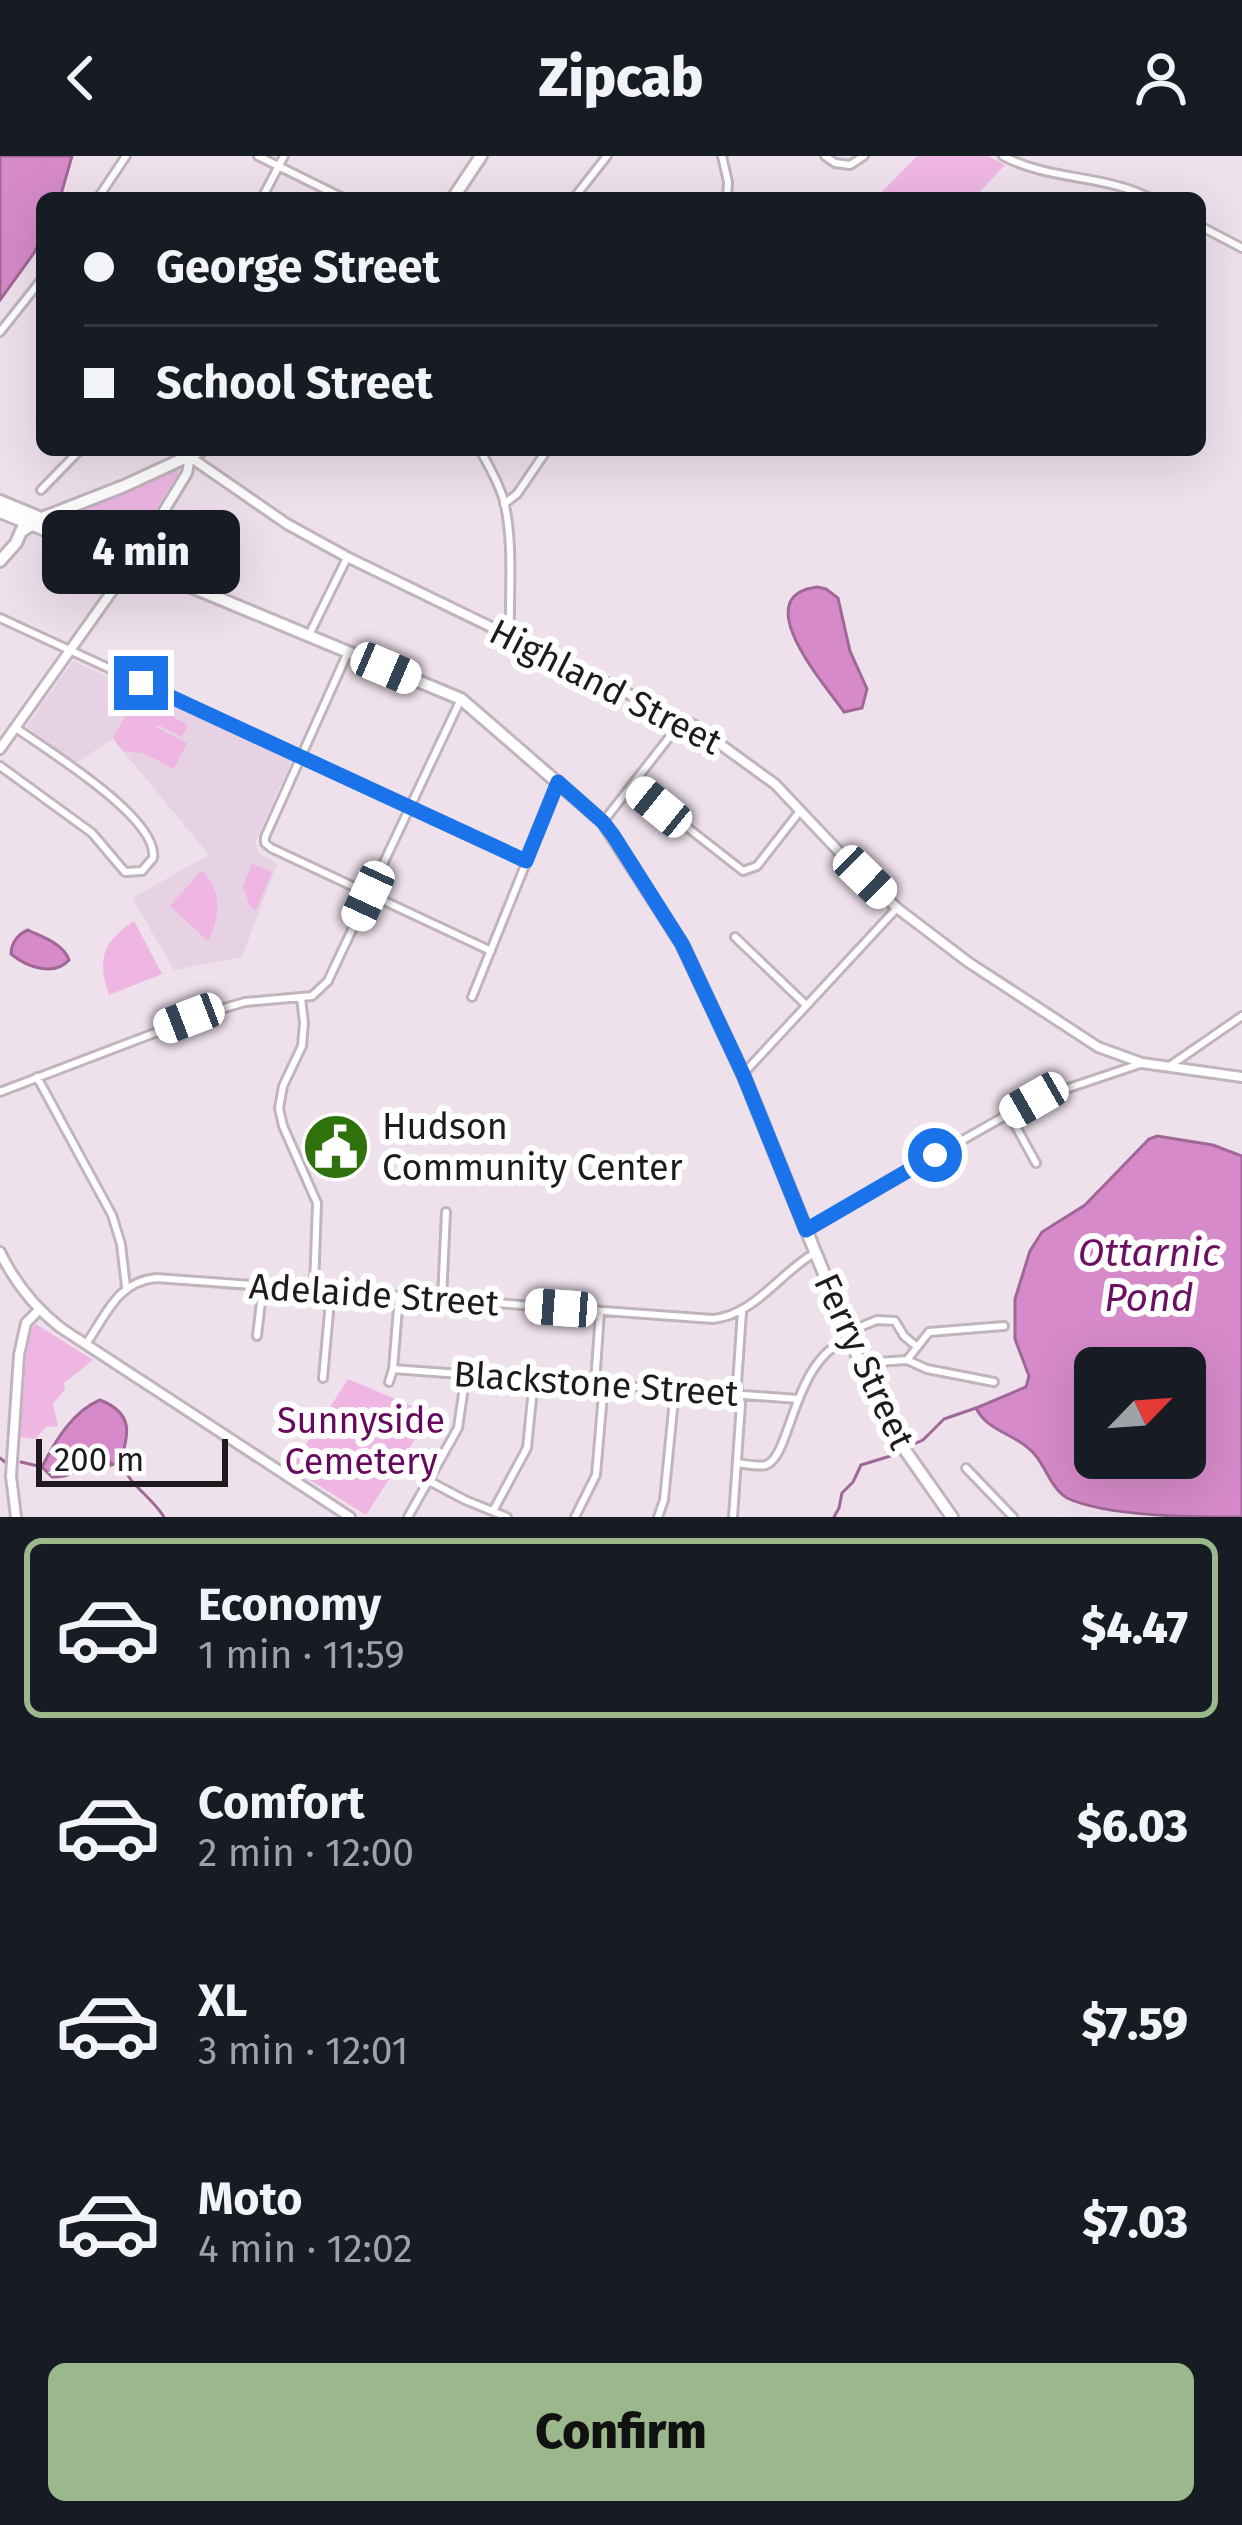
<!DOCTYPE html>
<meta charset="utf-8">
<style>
:root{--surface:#171b24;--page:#20242c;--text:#f1f3f6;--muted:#9ea1a6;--line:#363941;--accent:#9ab88c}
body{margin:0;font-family:"Fira Sans",sans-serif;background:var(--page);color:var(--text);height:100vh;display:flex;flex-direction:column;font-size:45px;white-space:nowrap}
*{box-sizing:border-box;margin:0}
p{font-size:39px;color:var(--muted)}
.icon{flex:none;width:66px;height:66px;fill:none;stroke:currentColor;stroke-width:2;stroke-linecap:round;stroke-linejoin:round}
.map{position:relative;height:1361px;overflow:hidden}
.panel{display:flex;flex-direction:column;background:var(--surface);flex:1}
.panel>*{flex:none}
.guide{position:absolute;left:36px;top:36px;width:1170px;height:264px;border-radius:18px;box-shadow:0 12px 48px #0002;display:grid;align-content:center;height:264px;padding:0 48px;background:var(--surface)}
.needle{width:78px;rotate:65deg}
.tools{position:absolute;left:1074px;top:1191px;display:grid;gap:24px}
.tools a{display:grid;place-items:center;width:132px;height:132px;border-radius:18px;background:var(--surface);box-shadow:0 12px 48px #0002;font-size:60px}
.scale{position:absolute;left:36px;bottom:30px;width:192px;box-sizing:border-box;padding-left:12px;border:6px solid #1f1a1e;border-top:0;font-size:33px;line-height:42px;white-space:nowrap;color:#1f1a1e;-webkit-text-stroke:9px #fff;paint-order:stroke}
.end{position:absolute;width:54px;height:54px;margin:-27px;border:15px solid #1a73e8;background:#fff;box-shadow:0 0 0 6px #fff}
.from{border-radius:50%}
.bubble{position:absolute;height:84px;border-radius:18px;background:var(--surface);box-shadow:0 12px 48px #0002;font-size:39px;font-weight:800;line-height:84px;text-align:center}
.car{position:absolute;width:36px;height:72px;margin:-36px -18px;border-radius:15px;box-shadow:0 0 9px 3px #0007;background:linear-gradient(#fff 24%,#345 0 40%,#fff 0 76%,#345 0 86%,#fff 0)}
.guide b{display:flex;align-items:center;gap:42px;height:114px;font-size:45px}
.guide b+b{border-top:3px solid var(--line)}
.guide i{width:30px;height:30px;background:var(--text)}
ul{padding:21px 0 0;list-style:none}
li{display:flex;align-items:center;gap:36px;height:180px;margin:0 24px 18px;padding:0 24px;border:6px solid transparent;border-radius:18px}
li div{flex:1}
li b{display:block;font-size:45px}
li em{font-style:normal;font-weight:800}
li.current{border-color:var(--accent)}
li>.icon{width:108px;height:108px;stroke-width:1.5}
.button{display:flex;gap:24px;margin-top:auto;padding:24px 48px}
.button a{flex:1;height:138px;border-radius:18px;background:var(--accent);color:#111;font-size:48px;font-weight:800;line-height:138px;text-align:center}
header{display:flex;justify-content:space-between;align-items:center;height:156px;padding:0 48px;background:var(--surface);font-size:54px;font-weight:800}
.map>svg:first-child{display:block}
</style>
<header><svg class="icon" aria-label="back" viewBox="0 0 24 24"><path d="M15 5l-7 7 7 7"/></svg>Zipcab<svg class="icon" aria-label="person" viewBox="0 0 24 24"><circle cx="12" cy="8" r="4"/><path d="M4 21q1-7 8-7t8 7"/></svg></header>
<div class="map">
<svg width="1242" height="1361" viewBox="0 0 1242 1361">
<rect width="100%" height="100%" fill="#efe1ec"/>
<path fill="#e6d2e2" d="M73,505L292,604L255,686L259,697L277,708L242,801L174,814L132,742L209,699L113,583L75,607L28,572V568Z"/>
<path fill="#efb6e4" d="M917,0H988L1005,9L974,42H876Z
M176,312L179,314L178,318L129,395L58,361L122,338Z
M142,540L166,551L165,556L188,569L182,581L158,569L156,571L187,587L174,613L143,597L123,595L113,582L134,544Z
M252,708L272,716L256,754L250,751L243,730Z
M202,714C222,735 221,760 208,785L170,750Z
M134,765L162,818L109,839C97,804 102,786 134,765Z
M36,1168L93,1204L64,1227L65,1233L53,1248L58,1270L46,1271L35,1283L20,1281L28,1176Z
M348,1223L431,1258L366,1359L291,1312Z"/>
<path fill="#d68ac9" stroke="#9f6896" stroke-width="3" fill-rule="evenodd" d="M0,0H72L60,42H42V81L34,97L0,144Z
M817,431L826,433L838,442L850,495L867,533L862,552L844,556C826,530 746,440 817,431Z
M28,774C42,781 63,787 69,804C54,821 27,811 11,798C11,787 18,778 28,774Z
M1157,980L1213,989L1242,1000V1361C1193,1361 1108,1361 1067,1342C1048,1330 1045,1304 1027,1291C1010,1277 986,1273 976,1252L1026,1231L1029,1220L1015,1183V1143L1030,1095L1042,1076L1085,1049L1149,983ZM1095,1212H1185V1302H1095Z
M100,1244C133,1257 130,1277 120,1306L111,1309L108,1301L92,1293C83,1311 74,1322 52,1321L42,1311C55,1285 73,1255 100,1244Z"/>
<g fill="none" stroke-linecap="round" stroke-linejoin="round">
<path stroke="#9f6896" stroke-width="3" d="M914,1288L923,1284L944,1263L976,1252
M0,1302L5,1306
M21,1306L42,1311
M120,1306C131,1331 151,1340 164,1361
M834,1361L839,1352L842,1337L853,1326L861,1309L897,1298"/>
<defs>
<path id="minor" d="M258,0L343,42
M722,0L728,26L727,42
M825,0L835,7L850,9L864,0
M1003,0C1050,25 1103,18 1150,42
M98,42L126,0
M262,42L284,0
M574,42L607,0
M1200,70L1242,92
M0,176L42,123
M480,294C489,310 499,327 504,345C514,387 509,435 510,478
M41,334L80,294
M504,348L517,338L547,294
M0,462L527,705
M309,479L347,402
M348,496L265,681V687L271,692L491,795
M0,610L92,677L125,716L142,715L153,702C159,662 48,595 16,572
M633,629L743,715L757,710L800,655
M603,666L682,565
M735,781L806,849
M472,841L557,630
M301,842L304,867L302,890L283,930L279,952L283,970L317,1047L314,1131
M1171,909L1242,860
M743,918L897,752
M37,921L112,1059L121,1088L126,1131
M0,936L207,857L245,846L312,840L328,825L334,812L461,543
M1009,958L1036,1007
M808,1072L1033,944L1140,908
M442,1143L446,1056
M850,1175L877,1164L895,1165L904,1180L916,1190
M257,1180L263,1129
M86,1188C107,1158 117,1126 156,1122L713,1163C754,1159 779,1118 813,1098
M907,1204L929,1176L1004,1170
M862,1207L907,1204L927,1213L994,1226
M393,1213L798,1243
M323,1222L331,1134
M389,1226L393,1213L399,1140
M595,1227L600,1156
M737,1307C746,1308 758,1311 766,1309C792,1300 792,1203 849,1183
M966,1312L1013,1361
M429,1325L465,1344L507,1361
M493,1355L527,1292L534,1222
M408,1361L458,1272L466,1217
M575,1361L596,1319L604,1227
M658,1361L664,1344L675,1233
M733,1361L741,1248L737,1228L742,1156"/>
<path id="tertiary" d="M0,593L132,407L187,317L190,301L287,368L347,401L695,570L775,628L844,701L897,752L968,806L1098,891L1142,907L1242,921
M0,1096C15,1127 34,1151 61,1172L350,1361
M16,1361L11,1320L19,1199L26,1167L39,1154"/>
<path id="primary" d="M453,42L481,0
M0,345L77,377L91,388
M0,356L73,385L93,390L461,543L603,666L682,788L743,918L874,1241L900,1287L952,1361
M22,375L42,362L124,330L202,294
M0,405L16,387L23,371"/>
</defs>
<use href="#minor" stroke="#c1b4bf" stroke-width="12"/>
<use href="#tertiary" stroke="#c1b4bf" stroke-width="14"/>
<use href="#primary" stroke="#c1b4bf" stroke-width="16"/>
<use href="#minor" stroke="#fff" stroke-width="6"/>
<use href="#tertiary" stroke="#fff" stroke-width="8"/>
<use href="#primary" stroke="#fff" stroke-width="10"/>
</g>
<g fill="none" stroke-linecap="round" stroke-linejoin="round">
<path stroke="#1a73e8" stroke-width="15" d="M141,527L526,705L558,626L603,666L613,679L682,788L743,918L806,1074L935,999"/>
</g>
<defs>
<symbol id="civic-disc" viewBox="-11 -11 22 22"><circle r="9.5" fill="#2f710a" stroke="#fff"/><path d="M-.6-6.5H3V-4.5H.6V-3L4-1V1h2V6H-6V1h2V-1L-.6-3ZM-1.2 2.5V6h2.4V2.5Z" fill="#fff"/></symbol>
</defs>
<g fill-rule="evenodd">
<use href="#civic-disc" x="298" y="953" width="76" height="76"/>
</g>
<g text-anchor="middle" stroke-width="12" stroke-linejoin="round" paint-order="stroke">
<g font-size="36" fill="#1f1a1e" stroke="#fff">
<text transform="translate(606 530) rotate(27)" y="13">Highland Street</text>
<text transform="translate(374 1138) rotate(4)" y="13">Adelaide Street</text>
<text transform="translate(865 1205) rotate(65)" y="13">Ferry Street</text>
<text transform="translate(596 1227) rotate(4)" y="13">Blackstone Street</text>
</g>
<g font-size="36" fill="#1f1a1e" stroke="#fff" text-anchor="start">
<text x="382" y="983">Hudson<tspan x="382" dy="41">Community Center</tspan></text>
</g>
<g font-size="36" fill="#66085d" stroke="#fff">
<text x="361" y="1277">Sunnyside<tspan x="361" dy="41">Cemetery</tspan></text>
</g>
<g font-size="39" font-style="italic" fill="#6c1162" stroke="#fff">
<text x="1149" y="1110">Ottarnic<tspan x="1149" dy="45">Pond</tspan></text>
</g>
</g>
</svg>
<div class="tools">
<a><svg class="needle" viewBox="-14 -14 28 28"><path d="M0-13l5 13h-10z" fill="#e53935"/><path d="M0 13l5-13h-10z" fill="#9ea1a6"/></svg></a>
</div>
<div class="scale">200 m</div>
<i class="end from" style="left:935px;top:999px"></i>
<i class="end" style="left:141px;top:527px"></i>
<div class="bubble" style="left:42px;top:354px;width:198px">4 min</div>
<i class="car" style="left:386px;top:512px;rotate:113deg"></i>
<i class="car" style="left:659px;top:651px;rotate:309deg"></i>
<i class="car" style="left:865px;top:721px;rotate:134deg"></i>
<i class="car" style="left:368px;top:740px;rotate:205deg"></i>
<i class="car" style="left:189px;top:862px;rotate:249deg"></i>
<i class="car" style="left:1034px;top:944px;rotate:240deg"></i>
<i class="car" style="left:561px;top:1152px;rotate:274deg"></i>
<div class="guide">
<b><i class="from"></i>George Street</b>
<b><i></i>School Street</b>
</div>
</div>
<section class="panel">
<ul>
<li class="current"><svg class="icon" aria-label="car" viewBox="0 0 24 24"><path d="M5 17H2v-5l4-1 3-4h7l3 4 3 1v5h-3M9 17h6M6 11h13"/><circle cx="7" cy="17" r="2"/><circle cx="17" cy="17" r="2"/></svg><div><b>Economy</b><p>1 min · 11:59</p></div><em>$4.47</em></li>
<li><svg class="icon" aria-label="car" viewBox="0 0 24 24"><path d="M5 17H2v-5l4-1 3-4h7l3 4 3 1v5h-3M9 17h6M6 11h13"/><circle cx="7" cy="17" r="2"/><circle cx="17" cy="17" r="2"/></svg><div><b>Comfort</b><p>2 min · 12:00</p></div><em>$6.03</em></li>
<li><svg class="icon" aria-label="car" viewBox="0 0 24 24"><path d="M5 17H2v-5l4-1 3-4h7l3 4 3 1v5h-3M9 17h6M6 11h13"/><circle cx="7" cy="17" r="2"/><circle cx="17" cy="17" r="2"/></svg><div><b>XL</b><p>3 min · 12:01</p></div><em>$7.59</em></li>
<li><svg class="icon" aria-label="car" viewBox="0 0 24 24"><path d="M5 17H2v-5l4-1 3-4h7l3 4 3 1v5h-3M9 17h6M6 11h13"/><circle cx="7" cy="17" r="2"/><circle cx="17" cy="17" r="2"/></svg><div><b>Moto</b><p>4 min · 12:02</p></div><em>$7.03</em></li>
</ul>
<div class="button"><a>Confirm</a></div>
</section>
